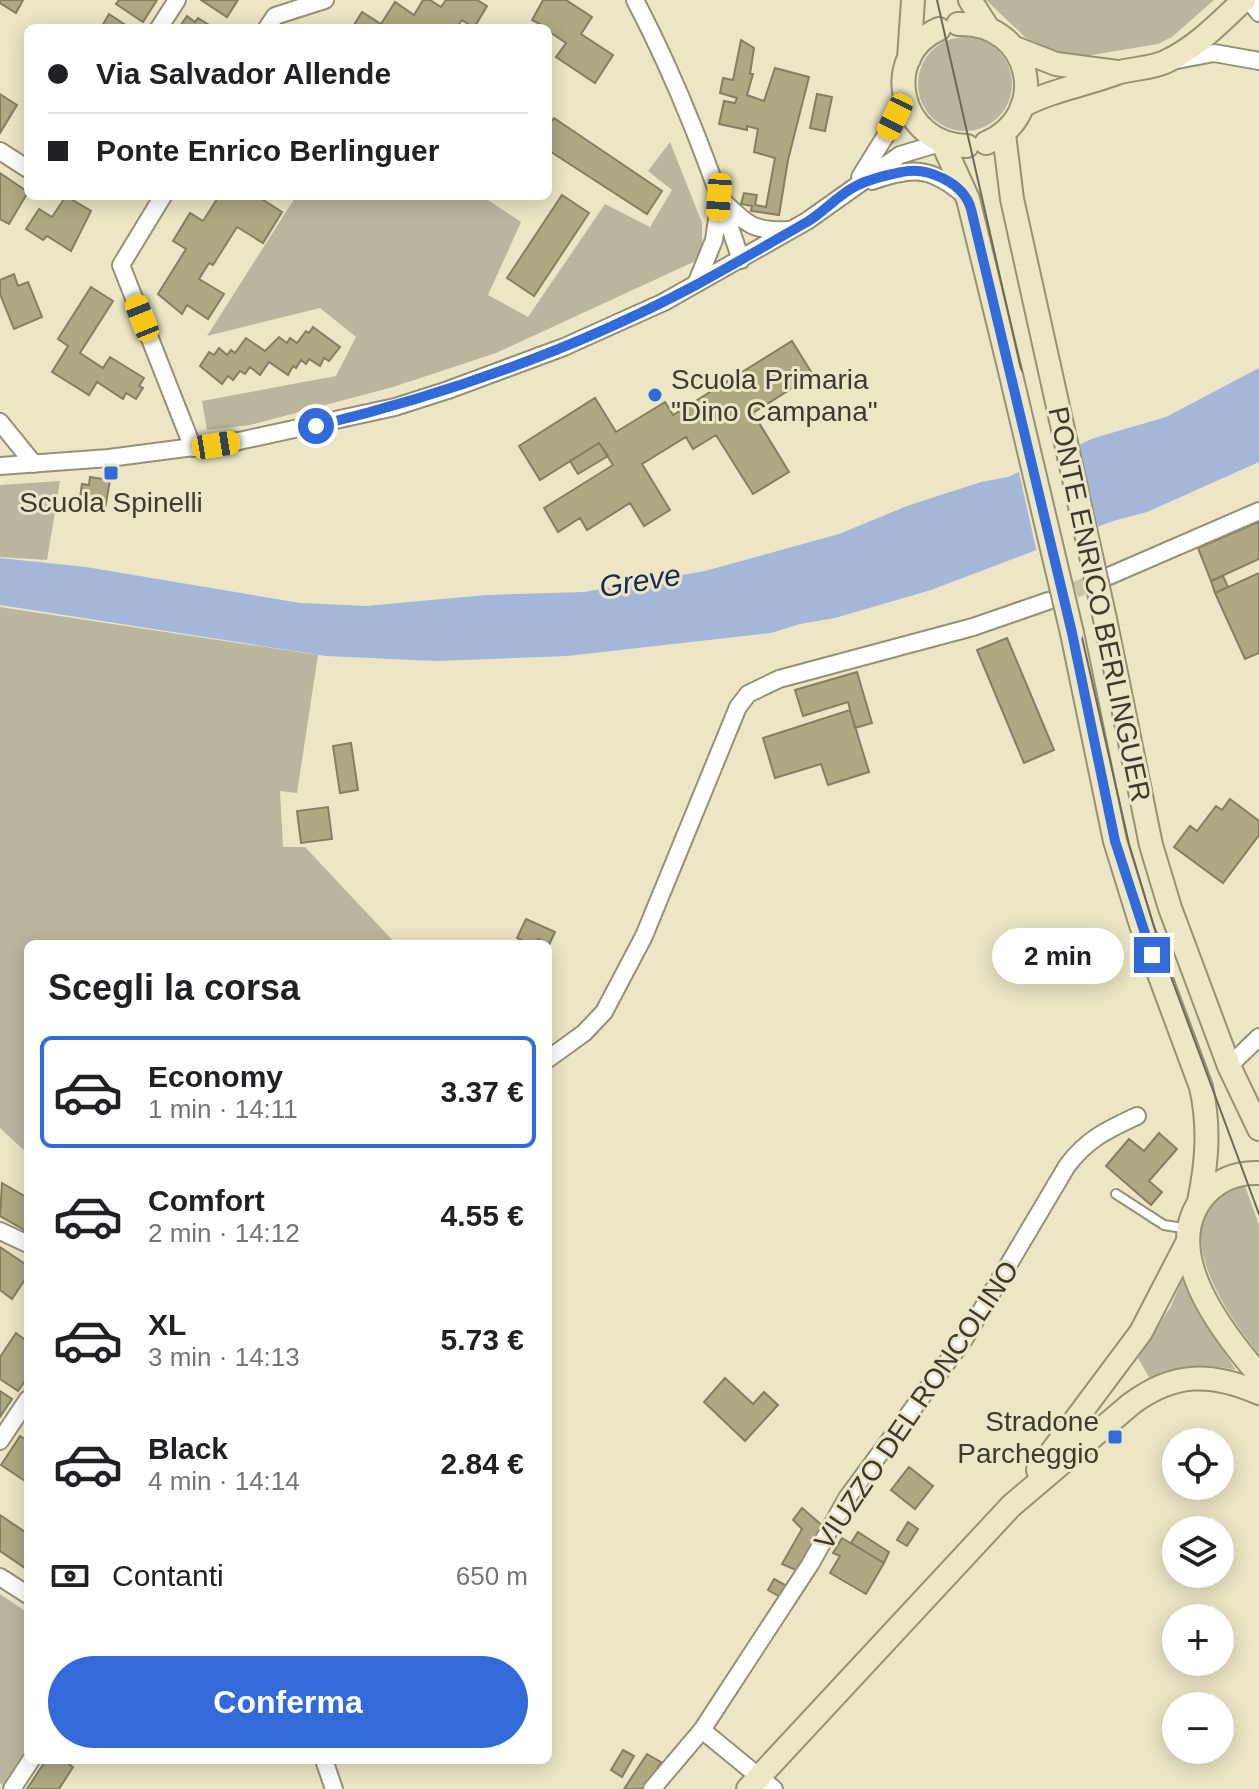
<!DOCTYPE html>
<html lang="it">
<meta charset="utf-8">
<style>
:root{--surface:#fff;--page:#f6f6f6;--text:#202124;--muted:#757577;--line:#e0e0e0;--accent:#326ad9}
body{margin:0;font-family:Arial,sans-serif;background:var(--page);color:var(--text);height:100vh;display:flex;flex-direction:column;font-size:30px;white-space:nowrap}
*{box-sizing:border-box;margin:0}
p{font-size:26px;color:var(--muted)}
.icon{flex:none;width:44px;height:44px;fill:none;stroke:currentColor;stroke-width:2;stroke-linecap:round;stroke-linejoin:round}
.map{position:relative;flex:1;overflow:hidden}
.panel{position:absolute;left:24px;top:940px;width:528px;height:824px;display:flex;flex-direction:column;background:var(--surface);border-radius:12px;box-shadow:0 4px 20px #0003}
.panel>*{flex:none}
.top-card{position:absolute;left:24px;top:24px;width:528px;height:176px;border-radius:12px;box-shadow:0 4px 20px #0003;display:grid;align-content:center;height:176px;padding:0 24px;background:var(--surface)}
.tools{position:absolute;left:1162px;top:1428px;display:grid;gap:16px}
.tools a{display:grid;place-items:center;width:72px;height:72px;border-radius:50%;background:var(--surface);box-shadow:0 4px 20px #0003;font-size:40px}
.end{position:absolute;width:36px;height:36px;margin:-18px;border:10px solid #326ad9;background:#fff;box-shadow:0 0 0 4px #fff}
.from{border-radius:50%}
.bubble{position:absolute;height:56px;border-radius:28px;background:var(--surface);box-shadow:0 4px 20px #0003;font-size:26px;font-weight:600;line-height:56px;text-align:center}
.car{position:absolute;width:24px;height:48px;margin:-24px -12px;border-radius:10px;box-shadow:0 0 6px 2px #0007;background:linear-gradient(#f5c518 24%,#345 0 40%,#f5c518 0 76%,#345 0 86%,#f5c518 0)}
.top-card b{display:flex;align-items:center;gap:28px;height:76px;font-size:30px}
.top-card b+b{border-top:2px solid var(--line)}
.top-card i{width:20px;height:20px;background:var(--text)}
ul{padding:0;list-style:none}
li{display:flex;align-items:center;gap:24px;height:112px;margin:0 16px 12px;padding:0 8px;border:4px solid transparent;border-radius:12px}
li div{flex:1}
li b{display:block;font-size:30px}
li em{font-style:normal;font-weight:600}
li.selected{border-color:var(--accent)}
li>.icon{width:72px;height:72px;stroke-width:1.5}
h2{padding:0 24px;font-size:36px;line-height:96px}
.pay{display:flex;align-items:center;gap:20px;height:88px;padding:0 24px;font-size:30px}
.pay p{margin-inline-start:auto}
.primary-button{display:flex;gap:16px;margin-top:auto;padding:16px 24px}
.primary-button a{flex:1;height:92px;border-radius:48px;background:var(--accent);color:#fff;font-size:32px;font-weight:600;line-height:92px;text-align:center}
.map>svg:first-child{display:block}
</style>
<div class="map">
<svg width="1259" height="1789" viewBox="0 0 1259 1789">
<rect width="100%" height="100%" fill="#ece6c6"/>
<path fill="#bab69e" d="M986,0H1214L1172,37L1158,44L1080,57L1057,52L1026,38Z
M918 84a47 47 0 1 1 94 0a47 47 0 1 1-94 0Z
M670,142L702,223V258L496,353L393,387L250,425L207,430L202,401L336,376L356,337L320,308L207,336L296,196H482L521,222L488,295L528,317L605,204L650,227L672,190L648,171Z
M60,481L47,560L0,557V485Z
M0,607L318,655L297,793L280,791L283,847H305L396,944H28V1154L0,1128Z
M1245,1186L1259,1225V1354C1224,1312 1156,1211 1245,1186Z
M1182,1280L1199,1315L1236,1370C1205,1363 1179,1367 1150,1379L1138,1358L1171,1306Z
M0,1594L28,1613V1753L6,1788L0,1783Z"/>
<path fill="#a4b7d9" d="M1259,368V462L1147,512L1113,521L931,590L835,618L800,624L771,633L567,656L437,661L326,656L0,605V558L86,567L300,603L366,606L486,595L584,592L705,571L839,534L907,506L981,482L1008,477L1094,438L1166,417Z"/>
<path fill="#ece6c6" d="M1078,441L1099,530L1037,553L1018,468Z"/>
<path fill="#afa882" stroke="#847f62" stroke-width="2" d="M0,0H23L16,13L0,3Z
M119,0H157L143,22L116,4Z
M201,0H238L227,17Z
M423,0H430L441,7L446,0H477L487,6L474,28L462,20L456,28H352L362,12L381,24L395,2L414,15Z
M543,0H566L592,17L581,34L613,55L595,83L556,57L566,43L548,31V28L532,20Z
M109,14L130,28H101Z
M187,16L195,22L198,18L214,28H179Z
M741,40L754,48L750,74H753L747,95L764,101L775,68L809,77L788,160L779,215L751,211L752,206L741,204L744,193L757,195L755,205L766,207L775,158L754,152L758,129L747,126V130L719,124L724,101L735,103L737,98L720,93L723,78L733,80Z
M0,94L17,105L0,133Z
M817,94L832,97L825,131L810,128Z
M554,118L662,191L647,214L548,150V126Z
M0,173L28,192L9,224L0,219Z
M562,195L589,213L534,296L507,278Z
M66,196L91,211L71,251L47,236L43,240L26,229L39,209L52,217Z
M219,196H257L282,212L263,243L237,227L213,265L209,263L199,279L224,294L208,319L187,305L182,314L158,294L186,249L173,241L190,213L203,221Z
M14,274L18,286L28,282L42,317L14,329L0,294V280Z
M91,287L113,301L80,353L103,368L110,357L144,378L139,386L143,388L136,399L126,393L123,399L97,382L89,395L52,372L68,346L58,339Z
M313,327L340,347L329,361L324,358L320,366L309,359L306,364L301,360L296,368L293,366L288,375L269,362L260,375L250,367L245,374L240,371L233,380L228,376L222,384L200,366L209,352L214,355L219,348L227,355L231,350L235,353L246,338L265,351L279,337L287,343L290,338L297,343L306,331L309,333Z
M792,341L813,375L753,413L789,472L753,494L716,435L693,449L686,437L642,464L670,510L644,526L630,503L587,530L580,518L558,532L544,508L613,465L599,443L540,480L519,446L595,398L616,432L665,402L673,415Z
M599,443L608,456L578,474L570,461Z
M90,477L110,480L105,509L79,505L82,484L89,485Z
M127,496L137,497L135,513L125,512Z
M1259,522V559L1211,581L1198,548Z
M1259,573V653L1245,659L1215,593Z
M1223,576L1228,587L1215,593L1211,581Z
M1007,638L1054,750L1024,763L977,650Z
M857,672L872,723L855,728L848,702L803,716L795,690Z
M850,710L869,772L828,785L821,764L775,778L763,738Z
M351,743L358,790L340,793L333,746Z
M1230,799L1259,821V835L1223,883L1174,847L1190,826L1197,831L1216,806L1222,810Z
M328,807L332,839L301,843L297,811Z
M526,919L555,932L549,945L538,939L536,944H530L517,938Z
M1159,1133L1177,1149L1149,1181L1162,1192L1151,1205L1106,1166L1129,1139L1144,1151Z
M2,1183L28,1198V1232L0,1216Z
M0,1247L28,1266V1275L12,1299L0,1290Z
M16,1333L28,1342V1377L18,1391L0,1379V1357Z
M725,1378L753,1404L764,1392L778,1405L745,1441L704,1402Z
M0,1391L12,1399L0,1417Z
M20,1436L28,1441V1483L1,1465Z
M909,1467L933,1486L915,1509L891,1490Z
M802,1508L824,1527L798,1571L782,1564L802,1529L793,1520Z
M0,1515L28,1534V1570L0,1551Z
M908,1522L918,1529L907,1546L897,1540Z
M858,1532L889,1552L884,1563L851,1543Z
M842,1538L884,1563L866,1594L830,1573L840,1556L833,1553Z
M774,1579L787,1586L780,1597L768,1590Z
M623,1750L634,1756L622,1777L611,1770Z
M647,1754L661,1762L644,1789H624Z
M46,1760H62L73,1767L59,1789H27Z"/>
<g fill="none" stroke-linecap="round" stroke-linejoin="round">
<path stroke="#c9c4a8" stroke-width="16" stroke-dasharray="16 8" stroke-linecap="butt" d="M1053,599L1106,577"/>
<defs>
<path id="lane" d="M1116,1194L1164,1225L1189,1229"/>
<path id="street" d="M635,0C679,84 711,170 741,260
M1249,0L1259,13
M159,28L177,0
M267,28L275,16L325,0
M1177,60L1214,53L1259,61
M0,151L28,169
M860,177L886,135L905,99
M872,181C912,167 930,166 964,195
M163,196L121,265L193,448
M723,201C747,225 755,232 789,230
M696,284L714,240L719,206
M0,422L34,464
M0,466L109,458L239,441L395,407L448,390L564,347L664,302L807,221L900,155L940,143
M1109,576L1259,511
M548,1059L584,1033L604,1012L644,936L738,707L748,694L779,679L973,627L1048,601
M1229,1066L1259,1037
M0,1231L28,1244
M0,1441L28,1399
M0,1577L28,1595
M702,1730L774,1789
M324,1760L334,1789
M12,1789L31,1760
M652,1789L702,1730L811,1563L847,1498L965,1338L1067,1166C1087,1139 1107,1130 1137,1116"/>
<path id="secondary" d="M970,0L988,28
M958,24C1032,21 1052,115 986,143
M939,29C880,55 898,145 967,146
M1015,48L1056,64L1117,72
M909,59L913,0
M1022,106C1052,90 1085,85 1117,73C1132,68 1150,69 1165,62C1196,48 1220,22 1244,0
M1004,134L1012,199L1049,366
M943,144L968,199L1011,375
M1105,619L1151,845L1170,908L1229,1066L1259,1129
M1072,633L1115,841L1142,928L1201,1087C1210,1127 1207,1162 1199,1202
M1259,1173C1237,1172 1219,1179 1204,1196C1158,1251 1223,1333 1259,1375
M1038,1470L1141,1332L1188,1241
M748,1789L1011,1506L1131,1404C1174,1372 1211,1372 1259,1393"/>
</defs>
<use href="#lane" stroke="#979174" stroke-width="12"/>
<use href="#street" stroke="#979174" stroke-width="20"/>
<use href="#secondary" stroke="#979174" stroke-width="26"/>
<use href="#lane" stroke="#fff" stroke-width="8"/>
<use href="#street" stroke="#fff" stroke-width="16"/>
<use href="#secondary" stroke="#eee7c5" stroke-width="22"/>
<path stroke="#6d6958" stroke-width="2" d="M937,0L1129,844L1161,950L1259,1214"/>
<defs>
<path id="secondary-bridge" d="M1049,366L1105,619
M1011,375L1072,633"/>
</defs>
<use href="#secondary-bridge" stroke="#979174" stroke-width="26" stroke-linecap="butt"/>
<use href="#secondary-bridge" stroke="#eee7c5" stroke-width="22"/>
</g>
<g fill="none" stroke-linecap="round" stroke-linejoin="round">
<path stroke="#326ad9" stroke-width="10" d="M316,426C448,394 576,349 696,285C733,265 770,243 807,222C824,212 838,195 856,186C869,179 887,175 902,172C927,166 964,183 971,209L1072,633L1115,841L1152,955"/>
</g>
<g fill="#326ad9" stroke="#ece6c6" stroke-width="3">
<circle cx="655" cy="395" r="8"/>
<rect x="103" y="465" width="16" height="16" rx="4"/>
<rect x="1107" y="1429" width="16" height="16" rx="4"/>
</g>
<g text-anchor="middle" stroke-width="6" stroke-linejoin="round" paint-order="stroke">
<g font-size="28" fill="#3d3a2e" stroke="#ece6c6" text-anchor="start">
<text x="671" y="389">Scuola Primaria<tspan x="671" dy="32">"Dino Campana"</tspan></text>
<text x="111" y="512" text-anchor="middle">Scuola Spinelli</text>
<text x="1099" y="1431" text-anchor="end">Stradone<tspan x="1099" dy="32">Parcheggio</tspan></text>
</g>
<g font-size="28" fill="#3d3a2e" stroke="#ece6c6">
<text transform="translate(1100 604) rotate(78)" y="10">PONTE ENRICO BERLINGUER</text>
<text transform="translate(916 1405) rotate(-56)" y="10">VIUZZO DEL RONCOLINO</text>
</g>
<g font-size="30" font-style="italic" fill="#142a55" stroke="#ece6c6">
<text transform="translate(640 581) rotate(-9)" y="10">Greve</text>
</g>
</g>
</svg>
<div class="tools">
<a><svg class="icon" aria-label="locate" viewBox="0 0 24 24"><circle cx="12" cy="12" r="6"/><path d="M12 2v4M12 18v4M2 12h4M18 12h4"/></svg></a>
<a><svg class="icon" aria-label="layers" viewBox="0 0 24 24"><path d="M12 4l9 5-9 5-9-5zM3 14l9 5 9-5"/></svg></a>
<a>+</a>
<a>−</a>
</div>
<i class="end from" style="left:316px;top:426px"></i>
<i class="end" style="left:1152px;top:955px"></i>
<div class="bubble" style="left:992px;top:928px;width:132px">2 min</div>
<i class="car" style="left:895px;top:117px;rotate:206deg"></i>
<i class="car" style="left:719px;top:197px;rotate:184deg"></i>
<i class="car" style="left:142px;top:318px;rotate:338deg"></i>
<i class="car" style="left:216px;top:445px;rotate:81deg"></i>
<div class="top-card">
<b><i class="from"></i>Via Salvador Allende</b>
<b><i></i>Ponte Enrico Berlinguer</b>
</div>
<section class="panel">
<h2>Scegli la corsa</h2>
<ul>
<li class="selected"><svg class="icon" aria-label="car" viewBox="0 0 24 24"><path d="M5 17H2v-5l4-1 3-4h7l3 4 3 1v5h-3M9 17h6M6 11h13"/><circle cx="7" cy="17" r="2"/><circle cx="17" cy="17" r="2"/></svg><div><b>Economy</b><p>1 min · 14:11</p></div><em>3.37 €</em></li>
<li><svg class="icon" aria-label="car" viewBox="0 0 24 24"><path d="M5 17H2v-5l4-1 3-4h7l3 4 3 1v5h-3M9 17h6M6 11h13"/><circle cx="7" cy="17" r="2"/><circle cx="17" cy="17" r="2"/></svg><div><b>Comfort</b><p>2 min · 14:12</p></div><em>4.55 €</em></li>
<li><svg class="icon" aria-label="car" viewBox="0 0 24 24"><path d="M5 17H2v-5l4-1 3-4h7l3 4 3 1v5h-3M9 17h6M6 11h13"/><circle cx="7" cy="17" r="2"/><circle cx="17" cy="17" r="2"/></svg><div><b>XL</b><p>3 min · 14:13</p></div><em>5.73 €</em></li>
<li><svg class="icon" aria-label="car" viewBox="0 0 24 24"><path d="M5 17H2v-5l4-1 3-4h7l3 4 3 1v5h-3M9 17h6M6 11h13"/><circle cx="7" cy="17" r="2"/><circle cx="17" cy="17" r="2"/></svg><div><b>Black</b><p>4 min · 14:14</p></div><em>2.84 €</em></li>
</ul>
<div class="pay"><svg class="icon" aria-label="cash" viewBox="0 0 24 24"><path d="M3 7h18v10H3z"/><circle cx="12" cy="12" r="2"/></svg>Contanti<p>650 m</p></div>
<div class="primary-button"><a>Conferma</a></div>
</section>
</div>
